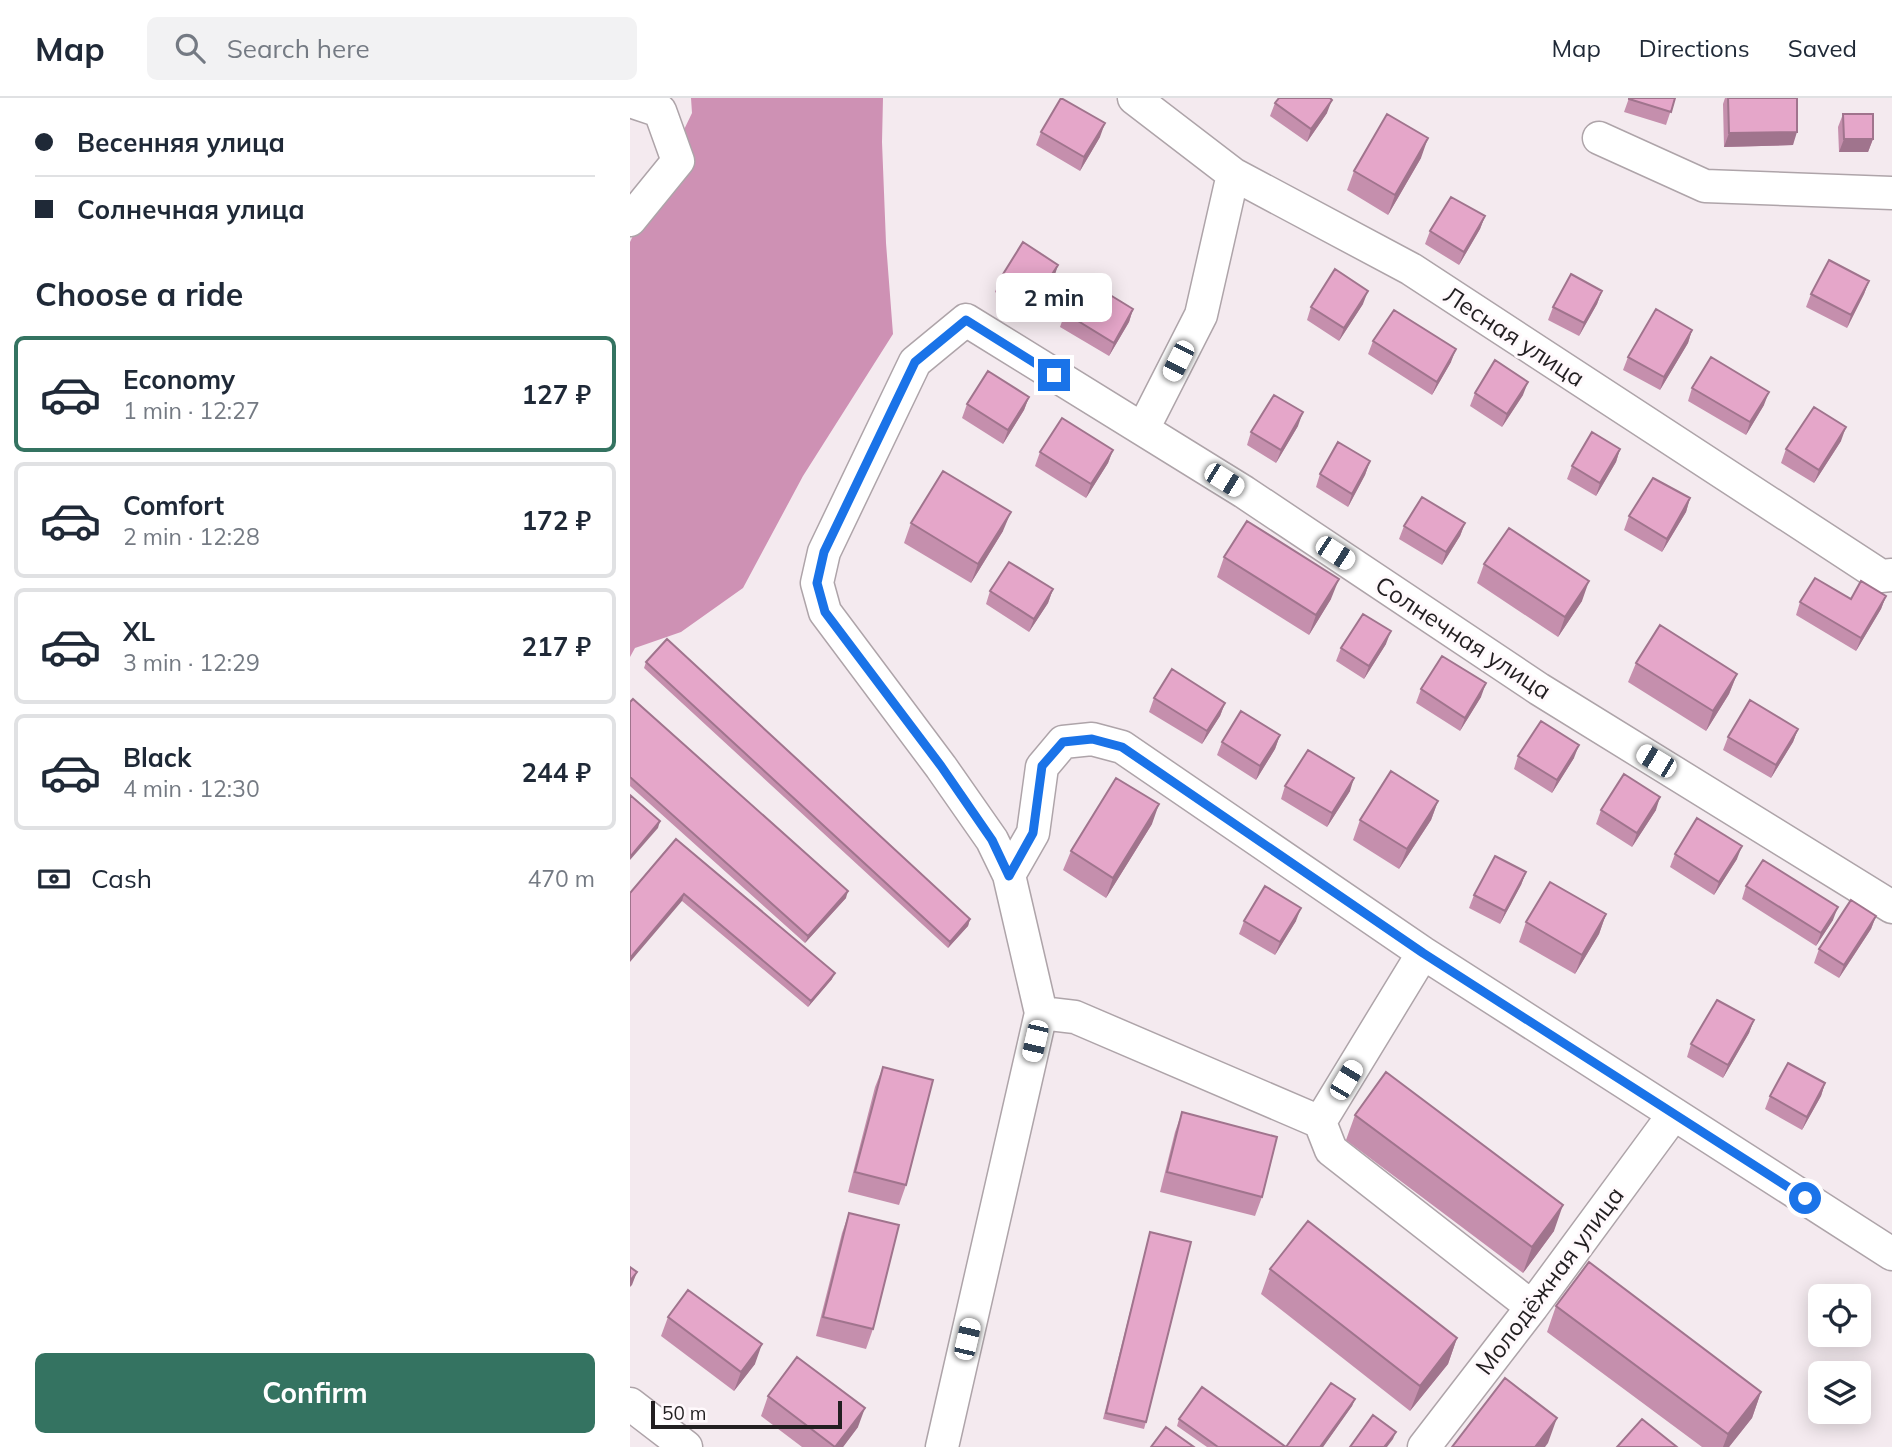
<!DOCTYPE html>
<meta charset="utf-8">
<style>
:root{--surface:#fff;--page:#f2f2f3;--text:#1f2937;--muted:#747a83;--line:#e0e1e3;--accent:#347361}
body{margin:0;font-family:Mulish,sans-serif;background:var(--page);color:var(--text);height:100vh;display:flex;flex-direction:column;font-size:26px;white-space:nowrap}
*{box-sizing:border-box;margin:0}
p{font-size:23px;color:var(--muted)}
.icon{flex:none;width:38px;height:38px;fill:none;stroke:currentColor;stroke-width:2;stroke-linecap:round;stroke-linejoin:round}
.map{position:relative;flex:1;overflow:hidden}
.details{display:flex;flex-direction:column;background:var(--surface);width:630px}
.details>*{flex:none}
.guide{display:grid;align-content:center;height:154px;padding:0 35px;background:var(--surface)}
.controls{position:absolute;left:1178px;top:1186px;display:grid;gap:14px}
.controls a{display:grid;place-items:center;width:63px;height:63px;border-radius:10px;background:var(--surface);box-shadow:0 4px 18px #0003;font-size:35px}
.scale{position:absolute;left:21px;bottom:18px;width:191px;box-sizing:border-box;padding-left:7px;border:4px solid #221f21;border-top:0;font-size:19px;line-height:24px;white-space:nowrap;color:#221f21;-webkit-text-stroke:5px #fff9fc;paint-order:stroke}
.end{position:absolute;width:32px;height:32px;margin:-16px;border:9px solid #1a73e8;background:#fff;box-shadow:0 0 0 4px #fff}
.from{border-radius:50%}
.bubble{position:absolute;height:49px;border-radius:10px;background:var(--surface);box-shadow:0 4px 18px #0003;font-size:23px;font-weight:700;line-height:49px;text-align:center}
.car{position:absolute;width:21px;height:42px;margin:-21px -10px;border-radius:9px;box-shadow:0 0 5px 2px #0007;background:linear-gradient(#fff 24%,#345 0 40%,#fff 0 76%,#345 0 86%,#fff 0)}
.guide b{display:flex;align-items:center;gap:24px;height:66px;font-size:26px}
.guide b+b{border-top:2px solid var(--line)}
.guide i{width:18px;height:18px;background:var(--text)}
ul{padding:0;list-style:none}
li{display:flex;align-items:center;gap:21px;height:116px;margin:0 14px 10px;padding:0 21px;border:4px solid var(--line);border-radius:10px}
li div{flex:1}
li b{display:block;font-size:26px}
li em{font-style:normal;font-weight:700}
li.current{border-color:var(--accent)}
li>.icon{width:63px;height:63px;stroke-width:1.5}
h2{padding:0 35px;font-size:32px;line-height:84px}
.pay{display:flex;align-items:center;gap:18px;height:77px;padding:0 35px;font-size:26px}
.pay p{margin-inline-start:auto}
.action{display:flex;gap:14px;margin-top:auto;padding:14px 35px}
.action a{flex:1;height:80px;border-radius:10px;background:var(--accent);color:#fff;font-size:28px;font-weight:700;line-height:80px;text-align:center}
header{display:flex;align-items:center;gap:42px;box-sizing:border-box;height:98px;padding:0 35px;background:var(--surface);border-bottom:2px solid var(--line)}
header strong{font-size:33px}
nav{display:flex;gap:38px;margin-inline-start:auto;font-size:24px}
.search{width:490px;height:63px;background:var(--page);display:flex;align-items:center;gap:18px;box-sizing:border-box;padding:0 24px;border-radius:10px;color:var(--muted);font-size:26px}
main{display:flex;flex:1;min-height:0}
.map>svg:first-child{display:block}
</style>
<header>
<strong>Map</strong>
<div class="search"><svg class="icon" aria-label="search" viewBox="0 0 24 24"><circle cx="10" cy="10" r="6"/><path d="M15 15l6 6"/></svg>Search here</div>
<nav><a>Map</a><a>Directions</a><a>Saved</a></nav>
</header>
<main>
<section class="details">
<div class="guide">
<b><i class="from"></i>Весенняя улица</b>
<b><i></i>Солнечная улица</b>
</div>
<h2>Choose a ride</h2>
<ul>
<li class="current"><svg class="icon" aria-label="car" viewBox="0 0 24 24"><path d="M5 17H2v-5l4-1 3-4h7l3 4 3 1v5h-3M9 17h6M6 11h13"/><circle cx="7" cy="17" r="2"/><circle cx="17" cy="17" r="2"/></svg><div><b>Economy</b><p>1 min · 12:27</p></div><em>127 ₽</em></li>
<li><svg class="icon" aria-label="car" viewBox="0 0 24 24"><path d="M5 17H2v-5l4-1 3-4h7l3 4 3 1v5h-3M9 17h6M6 11h13"/><circle cx="7" cy="17" r="2"/><circle cx="17" cy="17" r="2"/></svg><div><b>Comfort</b><p>2 min · 12:28</p></div><em>172 ₽</em></li>
<li><svg class="icon" aria-label="car" viewBox="0 0 24 24"><path d="M5 17H2v-5l4-1 3-4h7l3 4 3 1v5h-3M9 17h6M6 11h13"/><circle cx="7" cy="17" r="2"/><circle cx="17" cy="17" r="2"/></svg><div><b>XL</b><p>3 min · 12:29</p></div><em>217 ₽</em></li>
<li><svg class="icon" aria-label="car" viewBox="0 0 24 24"><path d="M5 17H2v-5l4-1 3-4h7l3 4 3 1v5h-3M9 17h6M6 11h13"/><circle cx="7" cy="17" r="2"/><circle cx="17" cy="17" r="2"/></svg><div><b>Black</b><p>4 min · 12:30</p></div><em>244 ₽</em></li>
</ul>
<div class="pay"><svg class="icon" aria-label="cash" viewBox="0 0 24 24"><path d="M3 7h18v10H3z"/><circle cx="12" cy="12" r="2"/></svg>Cash<p>470 m</p></div>
<div class="action"><a>Confirm</a></div>
</section>
<div class="map">
<svg width="1262" height="1349" viewBox="0 0 1262 1349">
<rect width="100%" height="100%" fill="#f4eaef"/>
<path fill="#ce91b4" d="M61,0H253L252,44L256,145L263,236L173,378L113,490L51,534L5,550L0,559V144L62,15Z"/>
<g fill="none" stroke-linecap="round" stroke-linejoin="round">
<defs>
<path id="minor" d="M504,0L603,76L781,171L1251,478L1262,477
M0,3L30,13L48,63L0,122
M969,40L1075,88L1262,95
M513,331L571,217L603,76
M379,777L403,735L412,669L433,644L462,641L492,649L793,855L1262,1156
M411,915L445,919L690,1024L701,1052L902,1209
M690,1024L793,855
M0,1306L56,1349
M312,1349L411,915L379,777L362,742L311,669L195,514L187,485L194,454L285,264L336,222L614,394L909,591L1262,809
M794,1349L902,1209L1044,1016"/>
</defs>
<use href="#minor" stroke="#aea4a9" stroke-width="35"/>
<use href="#minor" stroke="#fff" stroke-width="32"/>
</g>
<path fill="#c58fad" d="M999,0H1045L1036,27L994,14Z
M1095,0H1167L1163,47L1094,49L1093,6Z
M645,5L697,15L677,44L640,18Z
M1213,16L1243,41L1238,54H1209L1208,29Z
M411,34L470,39L450,73L406,47Z
M791,60L758,117L717,92L724,73Z
M855,118L850,131L829,167L795,146L800,133Z
M424,180L399,217L365,194L370,181Z
M1239,183L1234,196L1217,230L1176,209L1181,196Z
M972,193L967,206L949,238L918,222L923,209Z
M733,206L709,243L677,222L681,209Z
M503,211L499,224L479,258L430,229L435,215Z
M1062,232L1058,245L1030,292L993,272L998,259Z
M743,243L821,264L802,297L738,256Z
M1062,290L1134,307L1116,337L1058,303Z
M845,295L893,297L872,329L840,308Z
M399,299L394,312L373,346L332,320L337,306Z
M668,328L646,365L617,347L621,334Z
M1211,343L1184,385L1151,365L1156,351Z
M990,351L986,364L966,398L937,381L942,368Z
M483,352L478,365L456,400L405,368L410,354Z
M740,363L735,377L718,409L686,389L690,376Z
M1060,400L1056,414L1032,454L994,432L999,418Z
M281,425L373,433L341,485L274,445Z
M835,425L830,438L812,467L769,441L774,428Z
M594,459L701,501L679,537L587,479Z
M854,466L952,503L928,539L847,485Z
M423,491L418,505L399,534L356,506L360,493Z
M1256,498L1251,511L1226,553L1166,517L1170,504Z
M756,546L734,581L706,563L711,550Z
M16,564L340,821L338,828L318,850L14,570Z
M1006,565L1107,576L1099,596L1076,633L998,584Z
M791,591L851,599L830,633L786,605Z
M524,600L595,605L590,618L572,646L519,614Z
M0,604L216,800L175,845L0,688Z
M1168,631L1163,644L1141,680L1093,652L1098,639Z
M650,637L645,651L626,682L587,657L592,644Z
M888,658L944,660L922,695L884,671Z
M655,688L720,693L697,729L651,701Z
M808,703L801,722L769,771L723,742L730,722Z
M971,712H1026L1002,749L966,726Z
M522,726L476,800L433,772L441,753Z
M46,741L202,881L178,909L52,803Z
M1045,756L1107,761L1084,797L1040,769Z
M896,774L891,787L870,826L839,810L844,797Z
M1116,788L1203,822L1186,848L1112,801Z
M976,816L969,836L945,876L889,844L896,824Z
M1246,818L1241,831L1209,880L1184,865L1189,851Z
M614,823H666L645,857L609,836Z
M1124,922L1119,935L1093,980L1057,959L1061,946Z
M253,969L276,1087L269,1107L218,1094L245,989Z
M1195,985L1191,998L1172,1032L1135,1011L1140,998Z
M552,1014L632,1099L625,1118L530,1094L545,1034Z
M725,1017L924,1133L893,1175L716,1042Z
M219,1115L243,1231L236,1251L186,1238L212,1135Z
M520,1134L516,1324L514,1331L473,1321Z
M640,1171L827,1240L818,1266L780,1313L631,1196Z
M926,1208L1131,1294L1122,1320L1099,1349H1072L917,1234Z
M38,1219L125,1266L104,1293L31,1238Z
M138,1298L228,1329L213,1349H172L131,1318Z
M725,1301L722,1308L693,1349H577L547,1328L549,1321L656,1349Z"/>
<path fill="#a0748d" d="M702,2L697,15L677,44L681,31Z
M475,25L470,39L450,73L454,59Z
M1167,34L1163,47L1094,49L1099,35Z
M798,40L791,60L758,117L765,97Z
M1214,41H1243L1238,54H1209Z
M855,118L850,131L829,167L834,154Z
M428,167L424,180L399,217L404,204Z
M1239,183L1234,196L1217,230L1221,217Z
M738,193L733,206L709,243L714,230Z
M972,193L967,206L949,238L954,225Z
M503,211L499,224L479,258L484,245Z
M1062,232L1058,245L1030,292L1034,279Z
M826,251L821,264L802,297L807,284Z
M898,284L893,297L872,329L877,316Z
M1139,294L1134,307L1116,337L1120,324Z
M399,299L394,312L373,346L378,332Z
M673,314L668,328L646,365L651,352Z
M1216,329L1211,343L1184,385L1189,372Z
M990,351L986,364L966,398L970,385Z
M483,352L478,365L456,400L461,386Z
M740,363L735,377L718,409L722,396Z
M1060,400L1056,414L1032,454L1037,441Z
M381,414L373,433L341,485L348,466Z
M835,425L830,438L812,467L816,454Z
M709,481L701,501L679,537L686,517Z
M959,483L952,503L928,539L935,519Z
M423,491L418,505L399,534L404,521Z
M1256,498L1251,511L1226,553L1231,540Z
M761,533L756,546L734,581L739,568Z
M1107,576L1099,596L1076,633L1083,613Z
M856,585L851,599L830,633L835,620Z
M595,605L590,618L572,646L577,633Z
M1168,631L1163,644L1141,680L1146,667Z
M650,637L645,651L626,682L630,668Z
M949,647L944,660L922,695L927,682Z
M724,680L720,693L697,729L702,715Z
M1030,699L1026,712L1002,749L1007,735Z
M808,703L801,722L769,771L777,751Z
M529,706L522,726L476,800L483,780Z
M30,723L28,730L0,762V759Z
M1112,748L1107,761L1084,797L1089,784Z
M896,774L891,787L870,826L875,813Z
M218,793L216,800L175,845L178,838Z
M54,796L52,803L0,864V860Z
M1208,809L1203,822L1186,848L1191,835Z
M671,810L666,823L645,857L650,844Z
M976,816L969,836L945,876L952,857Z
M1246,818L1241,831L1209,880L1214,867Z
M340,821L338,828L318,850L320,844Z
M205,875L202,881L178,909L181,903Z
M1124,922L1119,935L1093,980L1098,967Z
M1195,985L1191,998L1172,1032L1177,1019Z
M933,1107L924,1133L893,1175L902,1149Z
M7,1174L2,1187L0,1189V1183Z
M827,1240L818,1266L780,1313L790,1288Z
M132,1246L125,1266L104,1293L111,1274Z
M1131,1294L1122,1320L1099,1349H1093L1098,1336Z
M725,1301L722,1308L693,1349H690Z
M235,1310L228,1329L213,1349H205Z
M927,1320L918,1345L915,1349H905Z
M766,1334L763,1341L757,1349H754Z"/>
<path fill="#e5a6c9" stroke="#a0748d" stroke-width="2" d="M431,0L475,25L454,59L411,34Z
M649,0H700L702,2L681,31L645,5Z
M999,0H1045L1041,14L999,1Z
M1098,0H1167V34L1099,35Z
M757,16L798,40L765,97L724,73Z
M1213,16H1243V41H1214Z
M821,99L855,118L834,154L800,133Z
M393,144L428,167L404,204L370,181Z
M1199,162L1239,183L1221,217L1181,196Z
M705,171L738,193L714,230L681,209Z
M941,176L972,193L954,225L923,209Z
M454,181L503,211L484,245L435,215Z
M1026,211L1062,232L1034,279L998,259Z
M764,212L826,251L807,284L743,243Z
M1081,259L1139,294L1120,324L1062,290Z
M865,262L898,284L877,316L845,295Z
M358,273L399,299L378,332L337,306Z
M644,297L673,314L651,352L621,334Z
M1184,309L1216,329L1189,372L1156,351Z
M432,320L483,352L461,386L410,354Z
M962,334L990,351L970,385L942,368Z
M708,344L740,363L722,396L690,376Z
M313,373L381,414L348,466L281,425Z
M1023,380L1060,400L1037,441L999,418Z
M792,399L835,425L816,454L774,428Z
M617,423L709,481L686,517L594,459Z
M879,430L959,483L935,519L854,466Z
M379,464L423,491L404,521L360,493Z
M1185,480L1221,501L1231,483L1256,498L1231,540L1170,504Z
M733,516L761,533L739,568L711,550Z
M1030,527L1107,576L1083,613L1006,565Z
M37,541L340,821L320,844L16,564Z
M812,558L856,585L835,620L791,591Z
M542,571L595,605L577,633L524,600Z
M3,601L218,793L178,838L0,679V604Z
M1120,602L1168,631L1146,667L1098,639Z
M611,613L650,637L630,668L592,644Z
M911,623L949,647L927,682L888,658Z
M678,652L724,680L702,715L655,688Z
M761,673L808,703L777,751L730,722Z
M994,676L1030,699L1007,735L971,712Z
M486,680L529,706L483,780L441,753Z
M0,697L30,723L0,759Z
M1067,720L1112,748L1089,784L1045,756Z
M46,741L205,875L181,903L54,796L0,860V795Z
M865,758L896,774L875,813L844,797Z
M1133,762L1208,809L1191,835L1116,788Z
M920,784L976,816L952,857L896,824Z
M635,788L671,810L650,844L614,823Z
M1221,802L1246,818L1214,867L1189,851Z
M1087,902L1124,922L1098,967L1061,946Z
M1158,965L1195,985L1177,1019L1140,998Z
M253,969L303,982L276,1087L225,1074Z
M756,974L933,1107L902,1149L725,1017Z
M552,1014L647,1039L632,1099L537,1074Z
M219,1115L269,1127L243,1231L193,1219Z
M678,1123L827,1240L790,1288L640,1171Z
M520,1134L561,1144L516,1324L476,1315Z
M959,1164L1131,1294L1098,1336L926,1208Z
M0,1169L7,1174L0,1183Z
M58,1192L132,1246L111,1274L38,1219Z
M167,1259L235,1310L205,1349L138,1298Z
M875,1280L927,1320L905,1349H822Z
M701,1285L725,1301L690,1349H588L549,1321L572,1289L656,1349Z
M743,1317L766,1334L754,1349H720Z
M1012,1321L1047,1349H987Z
M536,1329L564,1349H521Z"/>
<g fill="none" stroke-linecap="round" stroke-linejoin="round">
<path stroke="#1a73e8" stroke-width="9" d="M424,277L336,222L285,264L194,454L187,485L195,514L311,668L362,742L379,778L403,735L412,668L433,644L462,641L492,649L793,855L1175,1100"/>
</g>
<g text-anchor="middle" stroke-width="6" stroke-linejoin="round" paint-order="stroke">
<g font-size="24" fill="#221f21" stroke="#fff9fc">
<text transform="translate(884 239) rotate(33)" y="8">Лесная улица</text>
<text transform="translate(833 540) rotate(33)" y="8">Солнечная улица</text>
<text transform="translate(920 1183) rotate(-53)" y="8">Молодёжная улица</text>
</g>
</g>
</svg>
<div class="controls">
<a><svg class="icon" aria-label="locate" viewBox="0 0 24 24"><circle cx="12" cy="12" r="6"/><path d="M12 2v4M12 18v4M2 12h4M18 12h4"/></svg></a>
<a><svg class="icon" aria-label="layers" viewBox="0 0 24 24"><path d="M12 4l9 5-9 5-9-5zM3 14l9 5 9-5"/></svg></a>
</div>
<div class="scale">50 m</div>
<i class="end from" style="left:1175px;top:1100px"></i>
<i class="end" style="left:424px;top:277px"></i>
<div class="bubble" style="left:366px;top:175px;width:116px">2 min</div>
<i class="car" style="left:548px;top:263px;rotate:207deg"></i>
<i class="car" style="left:594px;top:382px;rotate:122deg"></i>
<i class="car" style="left:705px;top:455px;rotate:123deg"></i>
<i class="car" style="left:1026px;top:663px;rotate:301deg"></i>
<i class="car" style="left:405px;top:943px;rotate:193deg"></i>
<i class="car" style="left:716px;top:982px;rotate:31deg"></i>
<i class="car" style="left:337px;top:1241px;rotate:13deg"></i>
</div>
</main>
